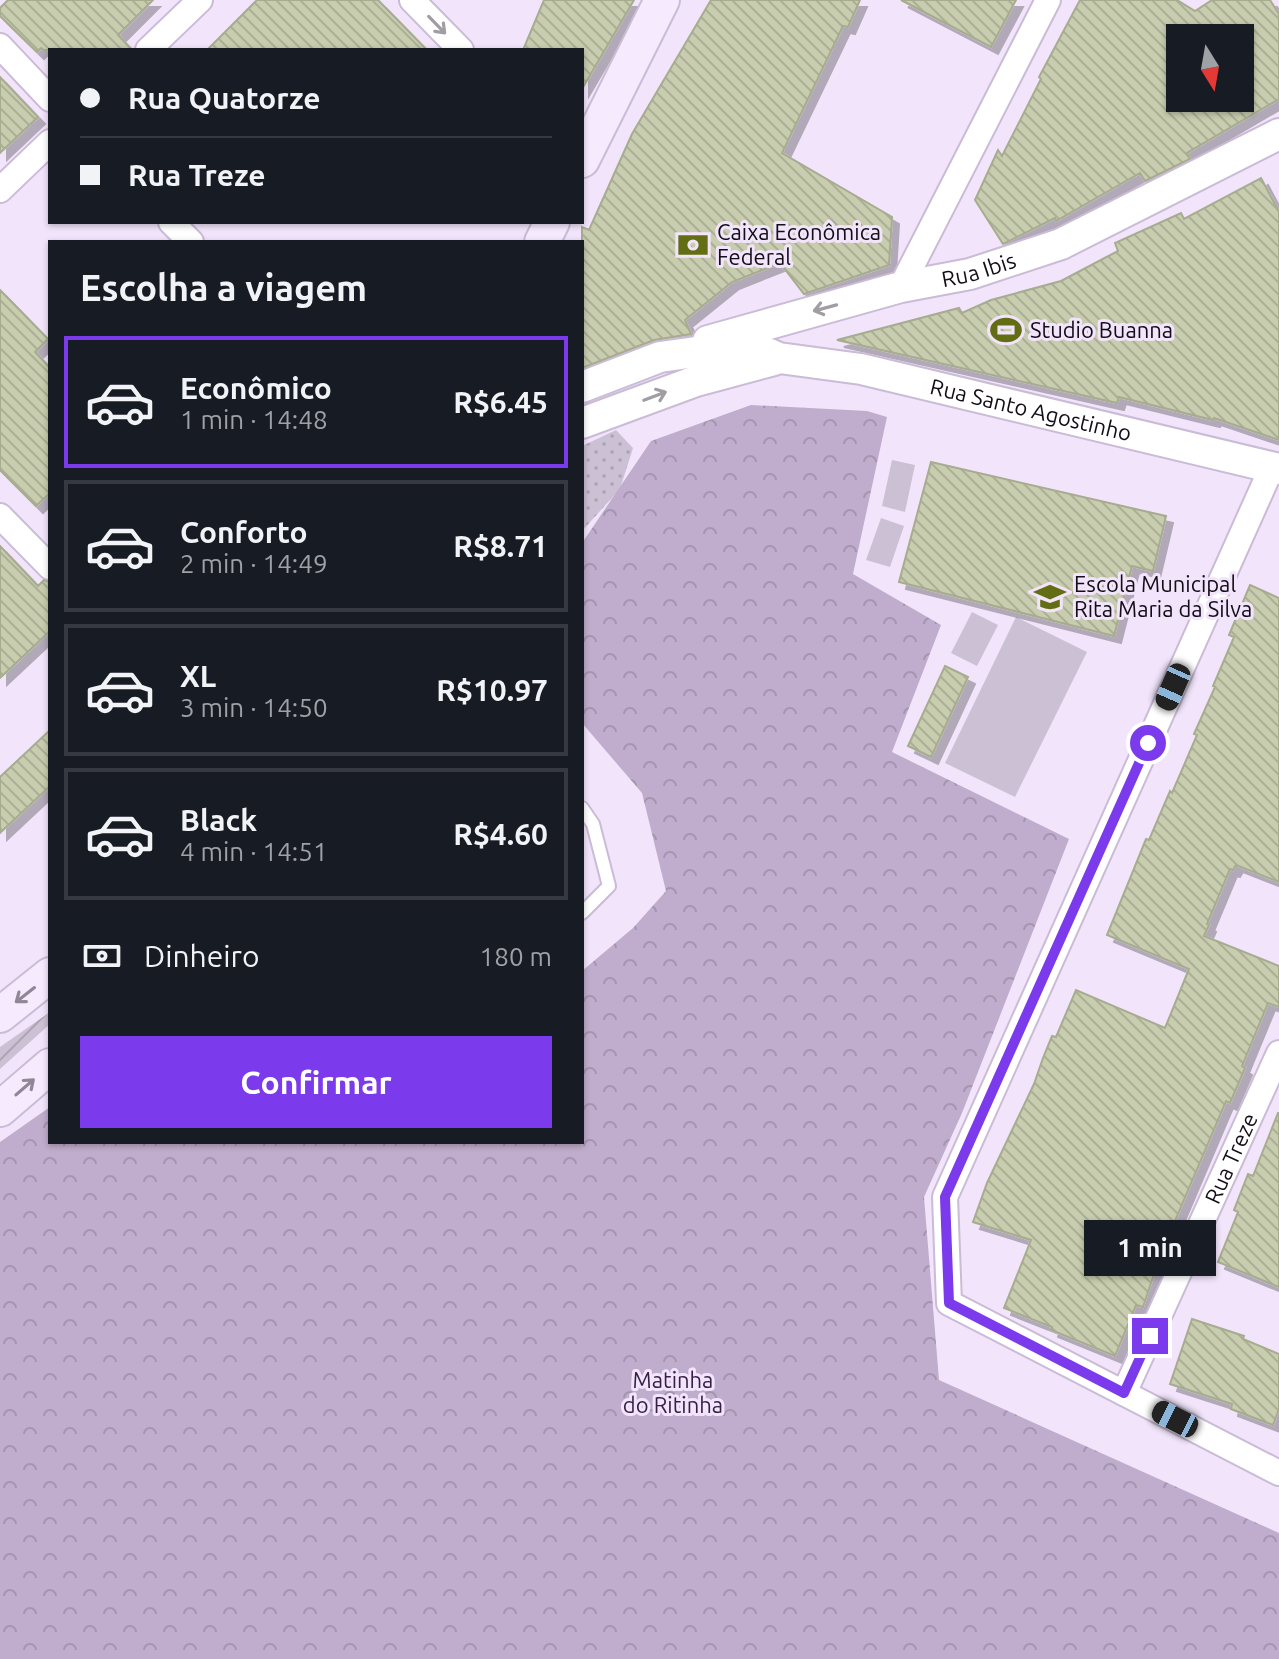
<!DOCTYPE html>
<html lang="pt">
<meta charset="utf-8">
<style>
:root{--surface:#171b24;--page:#242831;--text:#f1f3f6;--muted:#9ea1a6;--line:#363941;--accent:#7c3aed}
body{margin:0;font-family:Ubuntu,sans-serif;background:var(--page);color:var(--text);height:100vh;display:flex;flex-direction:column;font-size:30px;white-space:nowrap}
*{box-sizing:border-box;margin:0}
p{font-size:26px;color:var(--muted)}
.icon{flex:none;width:44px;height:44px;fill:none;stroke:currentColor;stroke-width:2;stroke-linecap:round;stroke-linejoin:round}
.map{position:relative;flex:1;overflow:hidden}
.side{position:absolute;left:48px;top:240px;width:536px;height:904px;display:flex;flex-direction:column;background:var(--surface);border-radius:0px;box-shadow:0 2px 6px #0004}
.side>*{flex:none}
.top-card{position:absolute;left:48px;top:48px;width:536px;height:176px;border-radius:0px;box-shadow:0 2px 6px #0004;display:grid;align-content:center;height:176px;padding:0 32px;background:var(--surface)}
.needle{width:52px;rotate:169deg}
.tools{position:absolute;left:1166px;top:24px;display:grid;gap:16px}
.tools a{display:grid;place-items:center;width:88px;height:88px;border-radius:0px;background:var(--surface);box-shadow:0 2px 6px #0004;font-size:40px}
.end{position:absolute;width:36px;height:36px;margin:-18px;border:10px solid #7c3aed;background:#fff;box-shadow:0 0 0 4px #fff}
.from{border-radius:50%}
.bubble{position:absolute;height:56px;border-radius:0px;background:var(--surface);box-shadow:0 2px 6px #0004;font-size:26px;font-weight:600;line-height:56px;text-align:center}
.car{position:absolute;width:24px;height:48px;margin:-24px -12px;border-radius:10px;box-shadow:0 0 6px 2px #0007;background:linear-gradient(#222 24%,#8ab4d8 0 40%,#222 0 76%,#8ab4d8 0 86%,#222 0)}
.top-card b{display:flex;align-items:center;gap:28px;height:76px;font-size:30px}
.top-card b+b{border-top:2px solid var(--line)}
.top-card i{width:20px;height:20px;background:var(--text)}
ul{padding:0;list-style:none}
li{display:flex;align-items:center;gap:24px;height:132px;margin:0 16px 12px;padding:0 16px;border:4px solid var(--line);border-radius:0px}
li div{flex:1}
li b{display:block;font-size:30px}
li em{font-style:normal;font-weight:600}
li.active{border-color:var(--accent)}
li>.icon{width:72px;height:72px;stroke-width:1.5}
h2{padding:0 32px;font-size:36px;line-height:96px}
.pay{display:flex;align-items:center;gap:20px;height:88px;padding:0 32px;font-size:30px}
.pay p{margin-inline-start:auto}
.button{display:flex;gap:16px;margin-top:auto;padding:16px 32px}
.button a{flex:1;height:92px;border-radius:0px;background:var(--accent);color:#fff;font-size:32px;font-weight:600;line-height:92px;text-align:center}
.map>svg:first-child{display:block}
</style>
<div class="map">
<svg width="1279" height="1659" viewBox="0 0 1279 1659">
<defs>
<pattern id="grass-dots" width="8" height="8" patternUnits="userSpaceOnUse" patternTransform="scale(2)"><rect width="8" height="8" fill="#ccc0d4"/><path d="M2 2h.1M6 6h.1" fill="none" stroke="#aea4b5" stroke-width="1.8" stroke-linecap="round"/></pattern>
<pattern id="forest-crowns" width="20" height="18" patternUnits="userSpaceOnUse" patternTransform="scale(2)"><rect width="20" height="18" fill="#c0adcd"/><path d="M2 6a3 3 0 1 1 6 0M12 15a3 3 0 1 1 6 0" fill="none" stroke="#a494af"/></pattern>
<pattern id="garden-furrows" width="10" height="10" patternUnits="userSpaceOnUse" patternTransform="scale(2)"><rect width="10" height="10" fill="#ccc0d4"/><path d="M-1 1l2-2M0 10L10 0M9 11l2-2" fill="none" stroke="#aea4b5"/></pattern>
<pattern id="building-back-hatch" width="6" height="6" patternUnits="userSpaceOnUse" patternTransform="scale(2)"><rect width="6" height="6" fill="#c8cdaf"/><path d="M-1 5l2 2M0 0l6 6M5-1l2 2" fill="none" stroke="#abaf96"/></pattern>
<filter id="shadow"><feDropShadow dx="7" dy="7" stdDeviation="0" flood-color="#0004"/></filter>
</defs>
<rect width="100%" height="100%" fill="#f2e5fb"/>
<path fill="url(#grass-dots)" d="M616,430L633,448L620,489L582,531V446Z"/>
<path fill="url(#forest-crowns)" d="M751,405L867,411L887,417L853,574L941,625L892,752L1069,839L962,1113L924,1197L939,1380L1279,1533V1659H0V1142L50,1107V1142H582V971L633,928L666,891L642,793L582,723V543L651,441Z"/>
<path fill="url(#garden-furrows)" d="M50,1012V1024L0,1069V1047Z"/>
<path fill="#ccc0d4" d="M892,460L915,465L905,512L882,506Z
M881,518L904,526L890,567L866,560Z
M972,612L998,625L977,666L951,653Z
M1016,617L1087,652L1015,797L945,763Z"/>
<path fill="url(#building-back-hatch)" stroke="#a7ac8f" stroke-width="2" fill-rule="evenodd" filter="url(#shadow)" d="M8,0H153L118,35L132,50H44L41,48L37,52L0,16V8Z
M257,0H378L427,50H207Z
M544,0H634L582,89V50H523Z
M711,0H860L848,27L843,26L782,153L892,217L889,265L804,294L780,263L732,282L685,320L691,334L654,340L582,368V227L589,230L632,134Z
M901,0H1016L991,47Z
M1080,0H1177L1195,11L1212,0H1270L1279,14V99L1187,153L1190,159L1145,181L1140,173L1056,221L1055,218L1003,244L975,200L998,150L1002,156L1041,79L1039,77ZM1180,38H1240V98H1180Z
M0,77L38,117L0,153Z
M1261,178L1279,212V440L1214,418L1213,420L1119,397L1117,403L837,340L959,308L962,313L991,300L1061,281L1118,251L1115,243L1181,213L1184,219Z
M0,290L48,339L35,352L50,368V493L36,506L0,470Z
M931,462L1166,516L1153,571L1132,566L1114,636L899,582Z
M0,546L38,586L44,580L50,582V631L0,678Z
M1250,585L1279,598V882L1236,865L1233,870L1230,869L1207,924L1209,925L1204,936L1279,966V1007L1268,1003L1242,1066L1245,1068L1230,1103L1226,1101L1160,1256L1143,1307L1136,1305L1115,1356L1051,1330L1052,1327L1004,1308L1031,1240L973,1222L987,1183L1034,1084L1043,1058L1052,1036L1056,1037L1076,990L1165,1028L1189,969L1107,935L1146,839L1149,840L1170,791L1172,793L1197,735L1194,734L1215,687L1213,686L1234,637L1229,635Z
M945,666L968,677L931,757L908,746Z
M50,730V786L0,833V777Z
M1278,1113H1279V1287L1218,1262L1238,1212L1234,1210L1248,1174L1253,1176Z
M1192,1319L1244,1336L1243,1339L1279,1354V1409L1273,1425L1231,1409L1232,1404L1170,1384Z"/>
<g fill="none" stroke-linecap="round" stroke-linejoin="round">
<defs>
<path id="service" d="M582,808L593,824L609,886L582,913"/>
<g id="minor">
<path d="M412,0L461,50"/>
<path d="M0,46L50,99"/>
<path d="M148,50L200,0"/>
<path d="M0,190L50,142"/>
<path d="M171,222L191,242"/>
<path d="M901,287L1048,0"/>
<path d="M1272,467L945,1197L949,1303L1279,1473"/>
<path d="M0,516L50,567"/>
<path id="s1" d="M1124,1393L1279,1053"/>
</g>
<g id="tertiary">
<path id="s2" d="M708,341L901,287L970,274L1061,244L1279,134"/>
<path id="s3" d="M582,387L660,357L703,351L760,350L779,358L861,369L1279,469"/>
<path d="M582,423L696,381L774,360"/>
</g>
<path id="secondary" d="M582,160L662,0
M542,242L552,222
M0,1015L50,975
M0,1109L50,1066"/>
</defs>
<use href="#service" stroke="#cabbd6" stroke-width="16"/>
<use href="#minor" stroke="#cabbd6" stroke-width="28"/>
<use href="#tertiary" stroke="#cabbd6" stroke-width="34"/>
<use href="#secondary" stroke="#cabbd6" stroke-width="38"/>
<use href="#service" stroke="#fff" stroke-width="12"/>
<use href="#minor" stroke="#fff" stroke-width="24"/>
<use href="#tertiary" stroke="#fff" stroke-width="30"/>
<use href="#secondary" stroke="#f6eafe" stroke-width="34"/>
</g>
<defs><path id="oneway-shaft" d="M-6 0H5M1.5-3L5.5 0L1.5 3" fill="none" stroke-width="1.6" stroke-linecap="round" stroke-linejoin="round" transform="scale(2)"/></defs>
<g stroke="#a09ea2">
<use href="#oneway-shaft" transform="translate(437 25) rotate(46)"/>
<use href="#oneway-shaft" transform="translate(825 308) rotate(165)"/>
<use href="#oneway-shaft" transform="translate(655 396) rotate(-21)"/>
</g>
<g stroke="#8f8796">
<use href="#oneway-shaft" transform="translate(25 995) rotate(142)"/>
<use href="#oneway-shaft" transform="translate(25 1087) rotate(-41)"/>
</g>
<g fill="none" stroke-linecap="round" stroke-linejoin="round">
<path stroke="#7c3aed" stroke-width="10" d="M1148,743L945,1197L949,1303L1124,1393L1150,1336"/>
</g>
<defs>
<symbol id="bank-bare" viewBox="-9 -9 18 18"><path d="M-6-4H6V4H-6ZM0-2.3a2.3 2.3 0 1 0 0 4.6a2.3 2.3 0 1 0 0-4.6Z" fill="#636d14" stroke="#f2e5fb" stroke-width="2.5" paint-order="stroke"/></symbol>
<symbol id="stadium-bare" viewBox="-9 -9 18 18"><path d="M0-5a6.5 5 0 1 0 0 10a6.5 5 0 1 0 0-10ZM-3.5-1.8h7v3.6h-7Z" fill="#636d14" stroke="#f2e5fb" stroke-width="2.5" paint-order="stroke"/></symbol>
<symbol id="school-bare" viewBox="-9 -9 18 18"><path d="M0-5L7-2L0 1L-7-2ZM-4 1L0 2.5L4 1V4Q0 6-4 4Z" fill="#636d14" stroke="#f2e5fb" stroke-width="2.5" paint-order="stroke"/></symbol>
</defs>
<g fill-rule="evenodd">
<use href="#bank-bare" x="671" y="223" width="44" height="44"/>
<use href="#stadium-bare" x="984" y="308" width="44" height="44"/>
<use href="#school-bare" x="1028" y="575" width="44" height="44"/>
</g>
<g text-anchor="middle" stroke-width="6" stroke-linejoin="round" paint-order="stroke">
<g font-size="22" fill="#120d16" stroke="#f2e5fb" text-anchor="start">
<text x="717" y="240">Caixa Econômica<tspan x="717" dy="25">Federal</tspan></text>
<text x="1030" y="338">Studio Buanna</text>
<text x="1074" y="592">Escola Municipal<tspan x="1074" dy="25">Rita Maria da Silva</tspan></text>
</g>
<g font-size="22" fill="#120d16" stroke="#f2e5fb">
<text dy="8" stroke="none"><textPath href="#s2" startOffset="280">Rua Ibis</textPath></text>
<text dy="8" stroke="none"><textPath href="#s3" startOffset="462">Rua Santo Agostinho</textPath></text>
<text dy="8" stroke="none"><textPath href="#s1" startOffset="258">Rua Treze</textPath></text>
</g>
<g font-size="22" fill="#381e47" stroke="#f2e5fb">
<text x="673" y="1388">Matinha<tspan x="673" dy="25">do Ritinha</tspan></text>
</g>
</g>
</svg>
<div class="tools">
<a><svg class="needle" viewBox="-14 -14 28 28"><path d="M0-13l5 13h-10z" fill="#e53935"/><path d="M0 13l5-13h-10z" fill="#9ea1a6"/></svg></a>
</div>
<i class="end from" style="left:1148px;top:743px"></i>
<i class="end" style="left:1150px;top:1336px"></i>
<div class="bubble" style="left:1084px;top:1220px;width:132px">1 min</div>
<i class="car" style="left:1173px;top:687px;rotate:204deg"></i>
<i class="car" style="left:1175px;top:1419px;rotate:297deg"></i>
<div class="top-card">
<b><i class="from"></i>Rua Quatorze</b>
<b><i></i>Rua Treze</b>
</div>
<section class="side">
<h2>Escolha a viagem</h2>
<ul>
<li class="active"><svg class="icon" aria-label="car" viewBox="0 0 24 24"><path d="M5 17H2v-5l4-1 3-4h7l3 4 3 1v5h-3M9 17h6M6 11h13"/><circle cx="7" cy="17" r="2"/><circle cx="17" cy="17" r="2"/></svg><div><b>Econômico</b><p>1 min · 14:48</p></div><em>R$6.45</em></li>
<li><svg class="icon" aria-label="car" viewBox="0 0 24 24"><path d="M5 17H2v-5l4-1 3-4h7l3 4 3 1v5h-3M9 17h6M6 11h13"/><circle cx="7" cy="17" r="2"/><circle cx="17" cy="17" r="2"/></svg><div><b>Conforto</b><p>2 min · 14:49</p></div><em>R$8.71</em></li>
<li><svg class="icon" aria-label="car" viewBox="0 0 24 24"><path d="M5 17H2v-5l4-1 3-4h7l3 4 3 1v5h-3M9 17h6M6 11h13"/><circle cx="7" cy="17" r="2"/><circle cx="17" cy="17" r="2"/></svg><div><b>XL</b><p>3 min · 14:50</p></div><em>R$10.97</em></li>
<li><svg class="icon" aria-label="car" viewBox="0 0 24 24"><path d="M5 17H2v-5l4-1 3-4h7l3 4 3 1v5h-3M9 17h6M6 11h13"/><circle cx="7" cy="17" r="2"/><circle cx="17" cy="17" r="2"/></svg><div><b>Black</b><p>4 min · 14:51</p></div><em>R$4.60</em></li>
</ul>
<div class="pay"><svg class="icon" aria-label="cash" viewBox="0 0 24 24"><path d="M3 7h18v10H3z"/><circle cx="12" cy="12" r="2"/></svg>Dinheiro<p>180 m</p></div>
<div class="button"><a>Confirmar</a></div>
</section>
</div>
